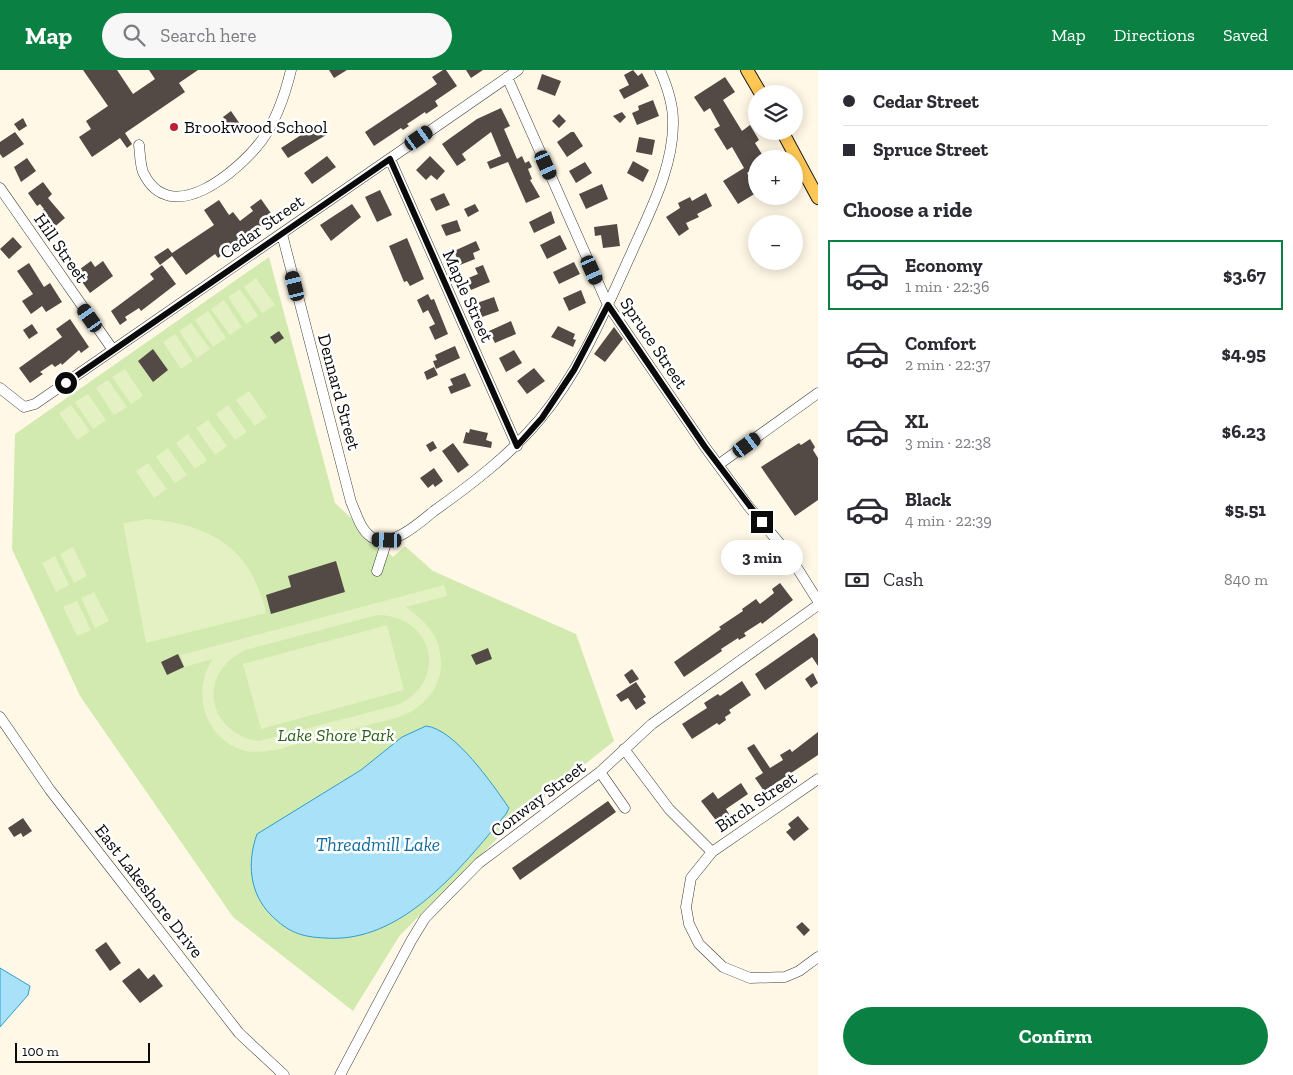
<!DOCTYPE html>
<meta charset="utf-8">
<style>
:root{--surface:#fff;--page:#f7f7f7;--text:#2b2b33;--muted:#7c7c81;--line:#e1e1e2;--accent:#0b8043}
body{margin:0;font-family:"Zilla Slab",serif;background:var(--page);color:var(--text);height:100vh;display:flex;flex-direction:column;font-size:19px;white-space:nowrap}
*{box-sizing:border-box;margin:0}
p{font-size:16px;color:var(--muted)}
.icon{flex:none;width:28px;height:28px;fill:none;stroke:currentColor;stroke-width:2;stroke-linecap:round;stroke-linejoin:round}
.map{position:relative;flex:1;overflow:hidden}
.drawer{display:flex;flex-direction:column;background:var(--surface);width:475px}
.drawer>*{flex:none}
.banner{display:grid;align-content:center;height:110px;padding:0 25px;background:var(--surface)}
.tools{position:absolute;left:748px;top:15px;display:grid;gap:10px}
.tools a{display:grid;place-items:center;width:55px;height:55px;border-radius:50%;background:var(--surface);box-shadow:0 2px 12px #0003;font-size:25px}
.scale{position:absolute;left:15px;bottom:12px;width:135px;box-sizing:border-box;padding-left:5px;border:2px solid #0a0a0a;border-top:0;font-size:14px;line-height:18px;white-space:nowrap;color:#0a0a0a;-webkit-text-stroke:4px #fff;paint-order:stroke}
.end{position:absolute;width:22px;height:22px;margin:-11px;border:6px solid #0a0a0a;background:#fff;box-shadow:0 0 0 2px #fff}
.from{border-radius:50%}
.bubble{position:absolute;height:35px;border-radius:18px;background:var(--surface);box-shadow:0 2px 12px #0003;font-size:16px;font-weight:700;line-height:35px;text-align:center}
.car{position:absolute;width:15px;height:30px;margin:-15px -8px;border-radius:6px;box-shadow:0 0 4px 1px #0007;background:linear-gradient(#222 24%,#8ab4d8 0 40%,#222 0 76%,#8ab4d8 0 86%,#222 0)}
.banner b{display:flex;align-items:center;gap:18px;height:48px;font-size:19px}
.banner b+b{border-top:1px solid var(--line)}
.banner i{width:12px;height:12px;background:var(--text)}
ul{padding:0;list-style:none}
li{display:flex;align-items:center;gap:15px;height:70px;margin:0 10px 8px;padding:0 15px;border:2px solid transparent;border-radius:0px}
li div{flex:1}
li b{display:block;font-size:19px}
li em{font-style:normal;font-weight:700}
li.on{border-color:var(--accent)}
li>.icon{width:45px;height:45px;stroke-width:1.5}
h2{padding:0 25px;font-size:22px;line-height:60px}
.pay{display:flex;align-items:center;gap:12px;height:55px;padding:0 25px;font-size:19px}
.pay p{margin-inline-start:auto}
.action{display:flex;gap:10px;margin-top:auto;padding:10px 25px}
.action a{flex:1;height:58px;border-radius:30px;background:var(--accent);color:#fff;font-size:20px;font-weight:700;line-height:58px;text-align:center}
header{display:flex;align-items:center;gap:30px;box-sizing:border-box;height:70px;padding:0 25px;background:var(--accent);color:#fff}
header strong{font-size:24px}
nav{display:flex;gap:28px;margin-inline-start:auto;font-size:18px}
.search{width:350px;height:45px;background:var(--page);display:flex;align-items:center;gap:12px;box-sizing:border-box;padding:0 18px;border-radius:28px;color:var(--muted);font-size:19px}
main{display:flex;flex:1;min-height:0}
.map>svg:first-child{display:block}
</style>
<header>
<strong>Map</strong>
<div class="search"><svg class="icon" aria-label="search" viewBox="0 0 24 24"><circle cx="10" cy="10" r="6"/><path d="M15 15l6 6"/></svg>Search here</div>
<nav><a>Map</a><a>Directions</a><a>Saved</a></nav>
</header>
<main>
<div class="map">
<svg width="818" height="1005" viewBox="0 0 818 1005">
<rect width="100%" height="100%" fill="#fff8e6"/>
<path fill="#d2eaaf" d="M269,187L335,433L393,487L405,476L433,501L576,564L614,671L519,747L400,865L353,941L233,847L80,626L12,479L15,364Z"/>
<path fill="#e4f1c2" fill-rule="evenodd" d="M256,208L275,235L262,243L244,217Z
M240,219L258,246L246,254L228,227Z
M224,230L242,257L230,265L211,239Z
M208,241L226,268L213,277L195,250Z
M191,253L210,279L197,288L179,261Z
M175,264L193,291L181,299L163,272Z
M125,299L143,326L131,334L112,307Z
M108,310L127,337L114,345L96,318Z
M249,321L267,347L255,356L236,330Z
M88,324L106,350L93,359L75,332Z
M71,335L90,361L77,370L59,343Z
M228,335L247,362L235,370L216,344Z
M208,350L227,376L215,385L196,358Z
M188,364L207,390L195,399L176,373Z
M168,378L187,405L175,413L156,387Z
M148,393L167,419L154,428L136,401Z
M148,449C194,453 237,468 256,513C260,523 264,532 266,543L146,573L123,453Z
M73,477L87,506L74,513L60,484Z
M55,486L69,515L56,522L42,493Z
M444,515L447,526L406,537C426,552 440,565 441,592C442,612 429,631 412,641C399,649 382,651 368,655C338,663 307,671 276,680C266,681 256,683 245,681C205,670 190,622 213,589L184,597L181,585ZM377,545C433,545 450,611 397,635L259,671C204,663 197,598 249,579Z
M94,522L109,551L95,558L81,528Z
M77,531L91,560L77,566L63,537Z
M387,555L404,620L261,659L243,594Z"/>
<path fill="#a9e1f9" stroke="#2d9dd2" d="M426,656C455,659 493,715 509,738L506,744C461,798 402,874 325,868C301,867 288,862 271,845C249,823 247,792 257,764L361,700L402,667Z
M0,898L30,916L28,925L0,957Z"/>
<path fill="#534a46" d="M83,0H117L133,24L155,9L149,0H198L179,13L185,22L125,63L132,74L127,78L120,68L92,87L79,67L91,59L86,51L108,36Z
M329,0H347L334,8Z
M443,0H446L457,16L435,31L438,36L426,44L425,42L407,54L409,56L403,60L401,58L374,76L365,62L437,14L432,7Z
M466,0H483L471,8Z
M633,0L638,6L642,3L649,16L624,29L619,20L629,15L624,5Z
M542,4L561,11L555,26L537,19Z
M725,7L735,22L723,30L742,61L750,55L759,70L755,73L765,89H756V97L747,103L756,117V123L738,134L723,111L744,98L732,77L727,80L714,59L720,56L710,38L704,42L694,27Z
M653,30L659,46L637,55L632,43L639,40L638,36Z
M501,38L510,56L504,59L517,89L522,86L525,93L529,91L532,97L528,99L532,109L530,110L540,127L526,133L508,92L490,99L487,92L501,86L491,62L462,84L466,90L457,96L442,74L477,49Z
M231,41L242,57L234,63L223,47Z
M622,42L626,47L620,53L613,46Z
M559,44L566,51L559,58L552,51Z
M23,48L27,56L19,61L14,54Z
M318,54L326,65L288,88L281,78Z
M15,62L24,74L3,88L0,84V72Z
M571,62H574L583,76L567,87L557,72Z
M639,67L655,70L652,85L636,82Z
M327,86L336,97L312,114L304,103Z
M430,86L445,101L437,110L431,105L426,110L416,100Z
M27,88L36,101L21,112L14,97Z
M633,91L649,100L643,112L627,103Z
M585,92L592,103L576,113L569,101Z
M43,112L52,124L48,128L65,148L52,159L47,152L50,150L42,141L44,139L40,134L37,136L28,123Z
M602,114L608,129L586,139L579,124Z
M380,120L392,145L377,152L365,127Z
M444,123L450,135L436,141L430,129Z
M706,123L712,136L697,144L699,147L686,153L689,159L679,166L666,147L680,138L678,133L690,127L692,131Z
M261,129L273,146L249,165L224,179L226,182L218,188L215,184L186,205L172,186L160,195L154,187L168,178L172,183L214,155L204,140L219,130L229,145L233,142L240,151L253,141L250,137Z
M352,134L361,147L331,171L320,155Z
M475,134L479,141L468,147L464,139Z
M551,141L555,153L534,163L529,152Z
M457,150L461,161L446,166L441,155Z
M617,154L620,176L603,178L601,165L595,166L594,157Z
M560,165L567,179L547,189L540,175Z
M13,167L22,177L9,189L0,179Z
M407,168L424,209L410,216L407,211L404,212L389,176Z
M476,171L480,180L473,183L475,189L460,195L454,181Z
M91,191L95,197L103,191L113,206L90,223L80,209L85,205L80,199Z
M574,192L580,204L559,214L553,202Z
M29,193L44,217L50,213L62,232L46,242L42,236L31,244L22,231L33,224L17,201Z
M162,195L176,214L141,241L139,238L125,247L127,250L120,255L111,241L154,209L150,204Z
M483,195L490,212L471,220L466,209L478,204L475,198Z
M581,220L586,233L569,241L563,228Z
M428,224L431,230L434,229L448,264L435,270L429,257L435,254L428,240L423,243L417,230Z
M494,227L499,241L482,247L477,233Z
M70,249L89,277L81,283L79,280L62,295L61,293L55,297L52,294L40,302L43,304L30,313L19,298L62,267L56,259Z
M511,251L516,264L495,273L489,261Z
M32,254L38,263L29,269L23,260Z
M558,256L575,264L573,269L576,270L573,277L551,267Z
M614,257L623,269L605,292L594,284Z
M279,261L284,268L275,274L270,267Z
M455,276L460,288L436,299L433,291L437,290L435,285Z
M153,279L168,300L153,312L138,291Z
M514,280L522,293L506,302L499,288Z
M434,297L438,305L427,310L424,302Z
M534,298L545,311L527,324L517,311Z
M465,303L471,316L451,324L448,317L453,315L450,309Z
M470,359L488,363L486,370L492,372L491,378L463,373L466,362L469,363Z
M810,369L815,377L813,380L818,388V430L795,446L761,397L799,373L801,375Z
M433,371L437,378L430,382L426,375Z
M453,373L469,395L458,403L442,381Z
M434,398L443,411L435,417L433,414L428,418L420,408Z
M336,491L345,522L271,544L266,525L291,517L288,506Z
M780,513L793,530L762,554L761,552L744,563L746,566L739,570L738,568L721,579L722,581L684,607L674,592L721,559L719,557L743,541L742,539L756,529L760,534L774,523L772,519Z
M814,563L818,569V596L812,587L765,620L755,604Z
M488,578L492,589L476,595L471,585Z
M178,584L184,597L167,605L161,592Z
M632,599L639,609L630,614L624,605Z
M813,603L818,613L811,618L805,609Z
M742,611L751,625L729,640L731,643L725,647L726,650L719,655L717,653L692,669L682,654L707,638L704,633L718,624L720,626Z
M636,612L646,627L643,629L646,633L636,640L628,628L621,632L616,625Z
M818,662V685L764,721L755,708L763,703L747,678L754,674L770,698L783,690L780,685L790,679L792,682Z
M741,713L748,724L726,739L729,744L718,753L701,731L713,722L718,729Z
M608,731L616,742L520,810L512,798Z
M798,746L809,759L794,771L786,762L791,758L788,754Z
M23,748L32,761L23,767L21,763L14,767L8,758Z
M802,852L810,860L804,866L796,857Z
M106,872L121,893L110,901L95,880Z
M139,898L148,909L154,904L163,916L140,933L122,911Z"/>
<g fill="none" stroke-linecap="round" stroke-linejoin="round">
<defs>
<path id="minor" d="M507,7L608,235L705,377L749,437L787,482L818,531
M139,75C140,83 140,94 143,102C170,160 239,101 262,70C277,49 285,25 291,0
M390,89L517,376
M0,118L113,280
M282,164L351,432C357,445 361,463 375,469C395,476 420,452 434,441C472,414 510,385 540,349C580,301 605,241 631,184C649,143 674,97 673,51C673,33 667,16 660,0
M0,318L24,337L35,334L518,0
M718,395L818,323
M377,501L387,470
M0,647L50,720L239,963L284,1005
M624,679L669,739L712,782L691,808L686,837L689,854L699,874L723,897L750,908L785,907L799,901L818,887
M600,702L625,738
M712,782L818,709
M340,1005L411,871L425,848L479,793L600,702L652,654L818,535"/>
<path id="major" d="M747,0L761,24
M782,61L818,128"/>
</defs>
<use href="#minor" stroke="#3d3d3d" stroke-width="11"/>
<use href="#major" stroke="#1b1b1b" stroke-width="14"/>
<use href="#minor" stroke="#fff" stroke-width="10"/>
<use href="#major" stroke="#ffc856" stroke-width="12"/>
</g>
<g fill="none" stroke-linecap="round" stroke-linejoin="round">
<path stroke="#0a0a0a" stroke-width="6" d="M66,313L390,89L517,376L542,348L574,300L608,235L705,377L762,452"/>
</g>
<circle fill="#be1d32" stroke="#fff" stroke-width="2" cx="174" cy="57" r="5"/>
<g text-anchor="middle" stroke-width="5" stroke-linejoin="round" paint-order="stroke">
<g font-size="18" fill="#0a0a0a" stroke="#fff" text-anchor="start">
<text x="184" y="63">Brookwood School</text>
</g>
<g font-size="18" fill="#0a0a0a" stroke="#fff">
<text transform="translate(262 157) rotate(-35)" y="6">Cedar Street</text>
<text transform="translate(61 178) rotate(55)" y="6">Hill Street</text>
<text transform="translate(468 226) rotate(66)" y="6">Maple Street</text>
<text transform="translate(654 273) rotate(56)" y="6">Spruce Street</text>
<text transform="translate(339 322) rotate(75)" y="6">Dennard Street</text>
<text transform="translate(538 729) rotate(-37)" y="6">Conway Street</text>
<text transform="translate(756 732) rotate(-34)" y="6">Birch Street</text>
<text transform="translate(149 821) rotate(52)" y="6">East Lakeshore Drive</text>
</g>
<g font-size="18" font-style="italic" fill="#2e6219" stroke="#fff">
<text x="336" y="671">Lake Shore Park</text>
</g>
<g font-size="19" font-style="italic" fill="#106b9e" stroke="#fff">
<text x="378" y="781">Threadmill Lake</text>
</g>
</g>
</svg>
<div class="tools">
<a><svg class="icon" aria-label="layers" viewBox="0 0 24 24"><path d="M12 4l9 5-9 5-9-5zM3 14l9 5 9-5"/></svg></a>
<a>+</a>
<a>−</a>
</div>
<div class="scale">100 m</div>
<i class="end from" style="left:66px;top:313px"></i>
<i class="end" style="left:762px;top:452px"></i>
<div class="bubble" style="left:721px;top:470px;width:82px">3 min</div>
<i class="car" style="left:419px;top:68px;rotate:55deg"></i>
<i class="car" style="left:546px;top:95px;rotate:156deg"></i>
<i class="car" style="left:592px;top:200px;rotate:156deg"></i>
<i class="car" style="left:295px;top:216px;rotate:346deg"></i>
<i class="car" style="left:90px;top:248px;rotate:325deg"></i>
<i class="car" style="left:747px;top:375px;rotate:54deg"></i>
<i class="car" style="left:387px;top:470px;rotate:272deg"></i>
</div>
<section class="drawer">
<div class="banner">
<b><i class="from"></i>Cedar Street</b>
<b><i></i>Spruce Street</b>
</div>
<h2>Choose a ride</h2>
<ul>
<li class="on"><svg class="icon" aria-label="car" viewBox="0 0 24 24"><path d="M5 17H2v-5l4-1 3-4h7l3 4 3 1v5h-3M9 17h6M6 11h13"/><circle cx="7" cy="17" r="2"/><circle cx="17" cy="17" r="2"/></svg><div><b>Economy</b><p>1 min · 22:36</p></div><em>$3.67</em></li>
<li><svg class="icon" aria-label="car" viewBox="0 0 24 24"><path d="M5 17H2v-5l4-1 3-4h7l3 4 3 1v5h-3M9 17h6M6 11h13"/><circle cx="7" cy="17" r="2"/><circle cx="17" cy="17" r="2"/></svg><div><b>Comfort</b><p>2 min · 22:37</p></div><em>$4.95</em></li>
<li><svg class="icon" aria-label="car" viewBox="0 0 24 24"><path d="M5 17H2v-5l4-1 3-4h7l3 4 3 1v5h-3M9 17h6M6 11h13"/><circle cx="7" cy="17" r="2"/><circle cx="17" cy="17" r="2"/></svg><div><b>XL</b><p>3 min · 22:38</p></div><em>$6.23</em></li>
<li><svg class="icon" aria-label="car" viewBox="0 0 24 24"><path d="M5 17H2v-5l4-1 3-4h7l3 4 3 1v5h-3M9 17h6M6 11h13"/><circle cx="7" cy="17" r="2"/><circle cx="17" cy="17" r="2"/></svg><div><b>Black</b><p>4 min · 22:39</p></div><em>$5.51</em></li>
</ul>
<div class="pay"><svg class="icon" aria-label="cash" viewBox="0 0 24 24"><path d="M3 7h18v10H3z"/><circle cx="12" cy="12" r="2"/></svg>Cash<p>840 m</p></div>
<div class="action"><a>Confirm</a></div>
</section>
</main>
